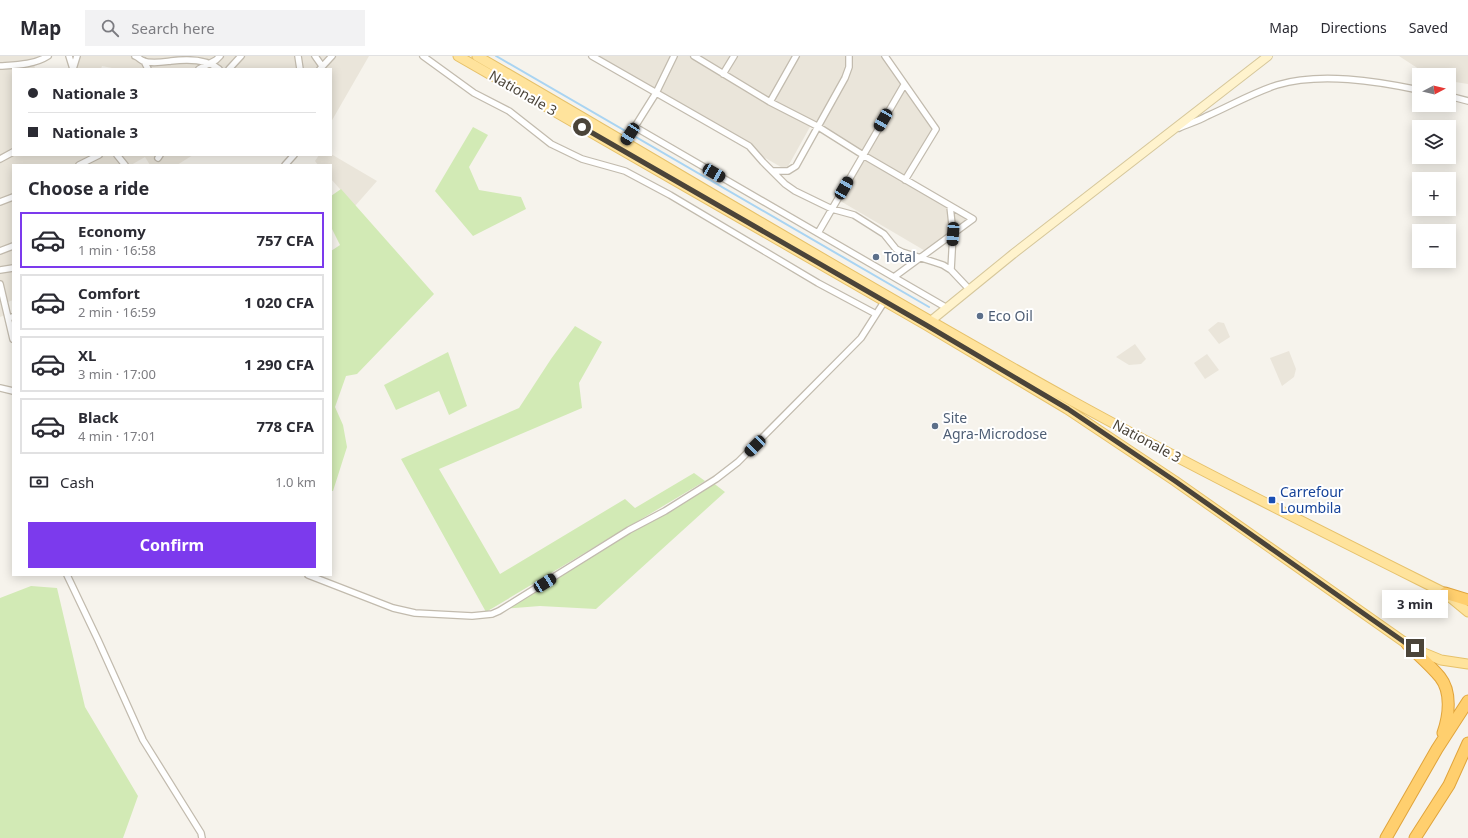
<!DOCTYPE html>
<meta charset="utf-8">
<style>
:root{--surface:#fff;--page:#f2f2f3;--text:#2b2b33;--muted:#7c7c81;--line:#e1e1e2;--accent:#7c3aed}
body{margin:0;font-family:"Noto Sans",sans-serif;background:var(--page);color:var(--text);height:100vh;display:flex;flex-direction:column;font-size:15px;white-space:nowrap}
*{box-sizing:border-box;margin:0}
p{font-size:13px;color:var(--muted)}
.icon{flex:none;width:22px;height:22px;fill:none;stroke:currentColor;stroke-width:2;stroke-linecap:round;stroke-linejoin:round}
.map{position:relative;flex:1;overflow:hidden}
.details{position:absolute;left:12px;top:108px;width:320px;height:412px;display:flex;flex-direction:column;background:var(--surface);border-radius:0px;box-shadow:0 2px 10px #0003}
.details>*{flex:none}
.top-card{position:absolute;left:12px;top:12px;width:320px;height:88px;border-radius:0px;box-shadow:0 2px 10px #0003;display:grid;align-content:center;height:88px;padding:0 16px;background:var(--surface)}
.needle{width:26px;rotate:83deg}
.fabs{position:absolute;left:1412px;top:12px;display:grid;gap:8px}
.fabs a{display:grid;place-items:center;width:44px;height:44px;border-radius:0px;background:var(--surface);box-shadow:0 2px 10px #0003;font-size:20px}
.end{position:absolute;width:18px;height:18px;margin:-9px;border:5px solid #4b4439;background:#fff;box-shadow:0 0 0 2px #fff}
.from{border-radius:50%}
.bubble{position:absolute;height:28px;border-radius:0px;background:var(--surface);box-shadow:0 2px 10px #0003;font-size:13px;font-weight:700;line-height:28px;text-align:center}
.car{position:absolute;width:12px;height:24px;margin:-12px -6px;border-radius:5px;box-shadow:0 0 3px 1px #0007;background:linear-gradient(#222 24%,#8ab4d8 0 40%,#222 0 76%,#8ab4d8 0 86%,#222 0)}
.top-card b{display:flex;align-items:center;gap:14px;height:38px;font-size:15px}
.top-card b+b{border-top:1px solid var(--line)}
.top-card i{width:10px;height:10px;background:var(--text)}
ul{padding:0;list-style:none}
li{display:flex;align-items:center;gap:12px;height:56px;margin:0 8px 6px;padding:0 8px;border:2px solid var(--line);border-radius:0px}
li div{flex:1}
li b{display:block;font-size:15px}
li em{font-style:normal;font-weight:700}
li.on{border-color:var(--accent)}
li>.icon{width:36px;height:36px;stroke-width:1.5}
h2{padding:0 16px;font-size:18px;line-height:48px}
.pay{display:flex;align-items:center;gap:10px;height:44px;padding:0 16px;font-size:15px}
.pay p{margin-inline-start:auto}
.button{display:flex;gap:8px;margin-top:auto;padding:8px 16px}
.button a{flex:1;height:46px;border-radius:0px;background:var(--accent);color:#fff;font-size:16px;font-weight:700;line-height:46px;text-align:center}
header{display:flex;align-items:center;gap:24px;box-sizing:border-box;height:56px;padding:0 20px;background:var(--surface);border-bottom:1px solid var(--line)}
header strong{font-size:19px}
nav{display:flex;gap:22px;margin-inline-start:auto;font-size:14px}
.search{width:280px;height:36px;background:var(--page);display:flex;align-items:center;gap:10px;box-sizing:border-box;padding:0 14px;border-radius:0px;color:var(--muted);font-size:15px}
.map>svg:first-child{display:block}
</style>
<header>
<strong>Map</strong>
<div class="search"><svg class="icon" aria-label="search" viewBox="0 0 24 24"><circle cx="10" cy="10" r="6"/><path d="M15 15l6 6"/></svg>Search here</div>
<nav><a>Map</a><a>Directions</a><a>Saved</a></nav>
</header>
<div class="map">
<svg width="1468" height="782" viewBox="0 0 1468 782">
<rect width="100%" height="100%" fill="#f6f3ec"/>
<path fill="#eae5da" d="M0,0H48L34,6L35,13H13V99H193L177,109H150L145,101L131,109H13V244L3,248L5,259L0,261Z
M75,0H369L331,66V13H117L102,10L101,13H73Z
M591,0H883L936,73L905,124L973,163L927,196L837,143L863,100L811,69L786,114Z
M1399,0H1468V28L1449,25V19H1428Z
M331,98L377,125L355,150L331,123V109H318L315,105L319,99H331Z
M1218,266L1224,267L1230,281L1219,288L1208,274Z
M1135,288L1146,303L1141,308L1129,309L1116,301Z
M1289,295L1296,313L1294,321L1282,330L1270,302Z
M1207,298L1219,314L1205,323L1194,307Z"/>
<path fill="#d2eab5" d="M473,71L488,79L469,111L479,134L521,141L526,153L473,180L435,135Z
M341,133L434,238L357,318L346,320L335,351L343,369L347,391L333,435H331V195L340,189L331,171V140Z
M575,270L602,286L579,327L582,352L439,413L500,518L625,443L635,452L694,417L705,425L486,556L401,403L519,352L551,303Z
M448,296L467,350L449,359L439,335L396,354L384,329Z
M712,426L725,436L596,553L540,550L503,553Z
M31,530L57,532L85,651L138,740L123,782H0V542Z"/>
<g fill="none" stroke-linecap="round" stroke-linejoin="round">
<path stroke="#a9d4f2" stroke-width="2" d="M496,0L929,251"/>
<defs>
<path id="street" d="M69,0L73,13
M135,0C138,1 141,4 143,5C152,8 163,6 171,5C187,3 207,3 219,13
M298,0L300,13
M315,0L322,10
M423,0L474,37L509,55L551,88L582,103L625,115L670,139L818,227L876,258
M592,0L749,90L763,106L785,128L795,135L832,153L854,159L884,178L896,193L902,196L934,206L943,209L951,214
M694,0L770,46L817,70L863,99L973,163L894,221
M885,0L936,73L905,124
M144,5L148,13
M0,10C16,9 34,9 48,0
M73,13L77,0
M199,13L216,4L220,0
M229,13L241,0
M320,13L332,0
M723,18L734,0
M1449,40L1468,45
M770,46L796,0
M635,71L947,252
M1179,72C1188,68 1198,65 1207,60C1230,50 1252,37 1277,29C1320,16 1376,25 1419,34
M624,88L656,37L674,0
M117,99L125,109
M158,102L160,99
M0,103L13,96
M79,109L99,99
M285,109L294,99
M773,115H788L796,110L845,22L849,11V0
M0,146L13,141
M950,150L953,178L951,214L969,233
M818,177L904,29
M0,195L13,190
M0,214L13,212
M0,228L13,283
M12,261H13
M0,332L13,335
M67,519L98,584L143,684L201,777L202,782
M308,519L393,552L415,557L472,560L492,558L499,555L629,474L665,455L716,423L738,406L861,282L884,246"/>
<path id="secondary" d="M927,268L1013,198L1268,0"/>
<path id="primary" d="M458,0L926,269L1067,353L1175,425L1407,588L1424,597L1441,604L1468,608
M477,0C676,115 873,235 1074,346C1196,413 1321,475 1445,537L1468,556"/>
<path id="highway" d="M1445,537L1468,544
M1407,588C1417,598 1430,609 1440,621C1452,636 1449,660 1443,677
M1386,782L1437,693L1468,645
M1415,782L1449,729L1468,687"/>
</defs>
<use href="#street" stroke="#c2bbae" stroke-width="8"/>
<use href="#secondary" stroke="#d6c79b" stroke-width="10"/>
<use href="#primary" stroke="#e6c16a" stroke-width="11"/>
<use href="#highway" stroke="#e0a43c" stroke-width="13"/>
<use href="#street" stroke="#fff" stroke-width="5.5"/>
<use href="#secondary" stroke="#fff3cd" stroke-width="8"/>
<use href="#primary" stroke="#ffe39c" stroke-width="9"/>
<use href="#highway" stroke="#ffcf6e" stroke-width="11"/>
</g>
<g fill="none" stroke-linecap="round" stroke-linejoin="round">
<path stroke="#4b4439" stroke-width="5" d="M582,71L926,269L1068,353L1175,425L1407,588L1415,592"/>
</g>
<g fill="#5c6f8a" stroke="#fff" stroke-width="1.5">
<circle cx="876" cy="201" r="4"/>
<circle cx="980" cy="260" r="4"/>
<circle cx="935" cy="370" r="4"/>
</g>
<rect fill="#1a4fb4" stroke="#fff" stroke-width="1.5" x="1268" y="440" width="8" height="8" rx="2"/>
<g text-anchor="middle" stroke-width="4" stroke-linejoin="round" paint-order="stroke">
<g font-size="14" fill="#4b4439" stroke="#fff">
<text transform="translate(523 37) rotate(30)" y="5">Nationale 3</text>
<text transform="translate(1147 385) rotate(28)" y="5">Nationale 3</text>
</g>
<g font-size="14" fill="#4e5e75" stroke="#fff" text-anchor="start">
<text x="884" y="206">Total</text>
<text x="988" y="265">Eco Oil</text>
<text x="943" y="367">Site<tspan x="943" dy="16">Agra-Microdose</tspan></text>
</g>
<g font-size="14" fill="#164399" stroke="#fff" text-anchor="start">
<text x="1280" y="441">Carrefour<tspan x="1280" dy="16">Loumbila</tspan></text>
</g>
</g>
</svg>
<div class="fabs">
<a><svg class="needle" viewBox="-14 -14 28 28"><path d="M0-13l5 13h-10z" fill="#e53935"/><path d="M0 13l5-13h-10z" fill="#7c7c81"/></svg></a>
<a><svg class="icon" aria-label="layers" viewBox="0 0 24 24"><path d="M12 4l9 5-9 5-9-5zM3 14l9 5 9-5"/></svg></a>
<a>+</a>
<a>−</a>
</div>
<i class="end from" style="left:582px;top:71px"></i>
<i class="end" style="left:1415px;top:592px"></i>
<div class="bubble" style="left:1382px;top:534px;width:66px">3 min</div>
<i class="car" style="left:883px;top:64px;rotate:210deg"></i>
<i class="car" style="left:630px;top:78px;rotate:213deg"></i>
<i class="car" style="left:714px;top:117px;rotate:120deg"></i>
<i class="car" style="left:844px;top:132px;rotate:30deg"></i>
<i class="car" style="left:953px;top:178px;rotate:184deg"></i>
<i class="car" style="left:755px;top:390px;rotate:225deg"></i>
<i class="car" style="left:545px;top:527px;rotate:58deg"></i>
<div class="top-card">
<b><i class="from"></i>Nationale 3</b>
<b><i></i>Nationale 3</b>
</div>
<section class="details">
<h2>Choose a ride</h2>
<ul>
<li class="on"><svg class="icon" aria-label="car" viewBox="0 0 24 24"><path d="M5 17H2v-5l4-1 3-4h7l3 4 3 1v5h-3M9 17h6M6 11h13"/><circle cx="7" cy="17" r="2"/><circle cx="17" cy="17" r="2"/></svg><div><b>Economy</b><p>1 min · 16:58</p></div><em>757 CFA</em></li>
<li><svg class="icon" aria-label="car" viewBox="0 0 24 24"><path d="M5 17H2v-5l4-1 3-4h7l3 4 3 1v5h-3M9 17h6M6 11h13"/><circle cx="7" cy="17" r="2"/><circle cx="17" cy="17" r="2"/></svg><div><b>Comfort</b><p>2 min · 16:59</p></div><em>1 020 CFA</em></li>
<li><svg class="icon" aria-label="car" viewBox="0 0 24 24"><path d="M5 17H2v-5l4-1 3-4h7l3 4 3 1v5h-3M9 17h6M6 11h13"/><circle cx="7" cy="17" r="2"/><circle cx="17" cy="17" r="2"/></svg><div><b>XL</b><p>3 min · 17:00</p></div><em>1 290 CFA</em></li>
<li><svg class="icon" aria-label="car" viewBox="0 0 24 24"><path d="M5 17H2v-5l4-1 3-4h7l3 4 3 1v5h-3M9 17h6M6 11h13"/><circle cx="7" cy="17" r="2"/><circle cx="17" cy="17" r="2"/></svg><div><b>Black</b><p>4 min · 17:01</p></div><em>778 CFA</em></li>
</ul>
<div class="pay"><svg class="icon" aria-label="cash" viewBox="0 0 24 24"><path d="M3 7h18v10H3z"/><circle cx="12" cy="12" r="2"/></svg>Cash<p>1.0 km</p></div>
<div class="button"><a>Confirm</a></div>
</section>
</div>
